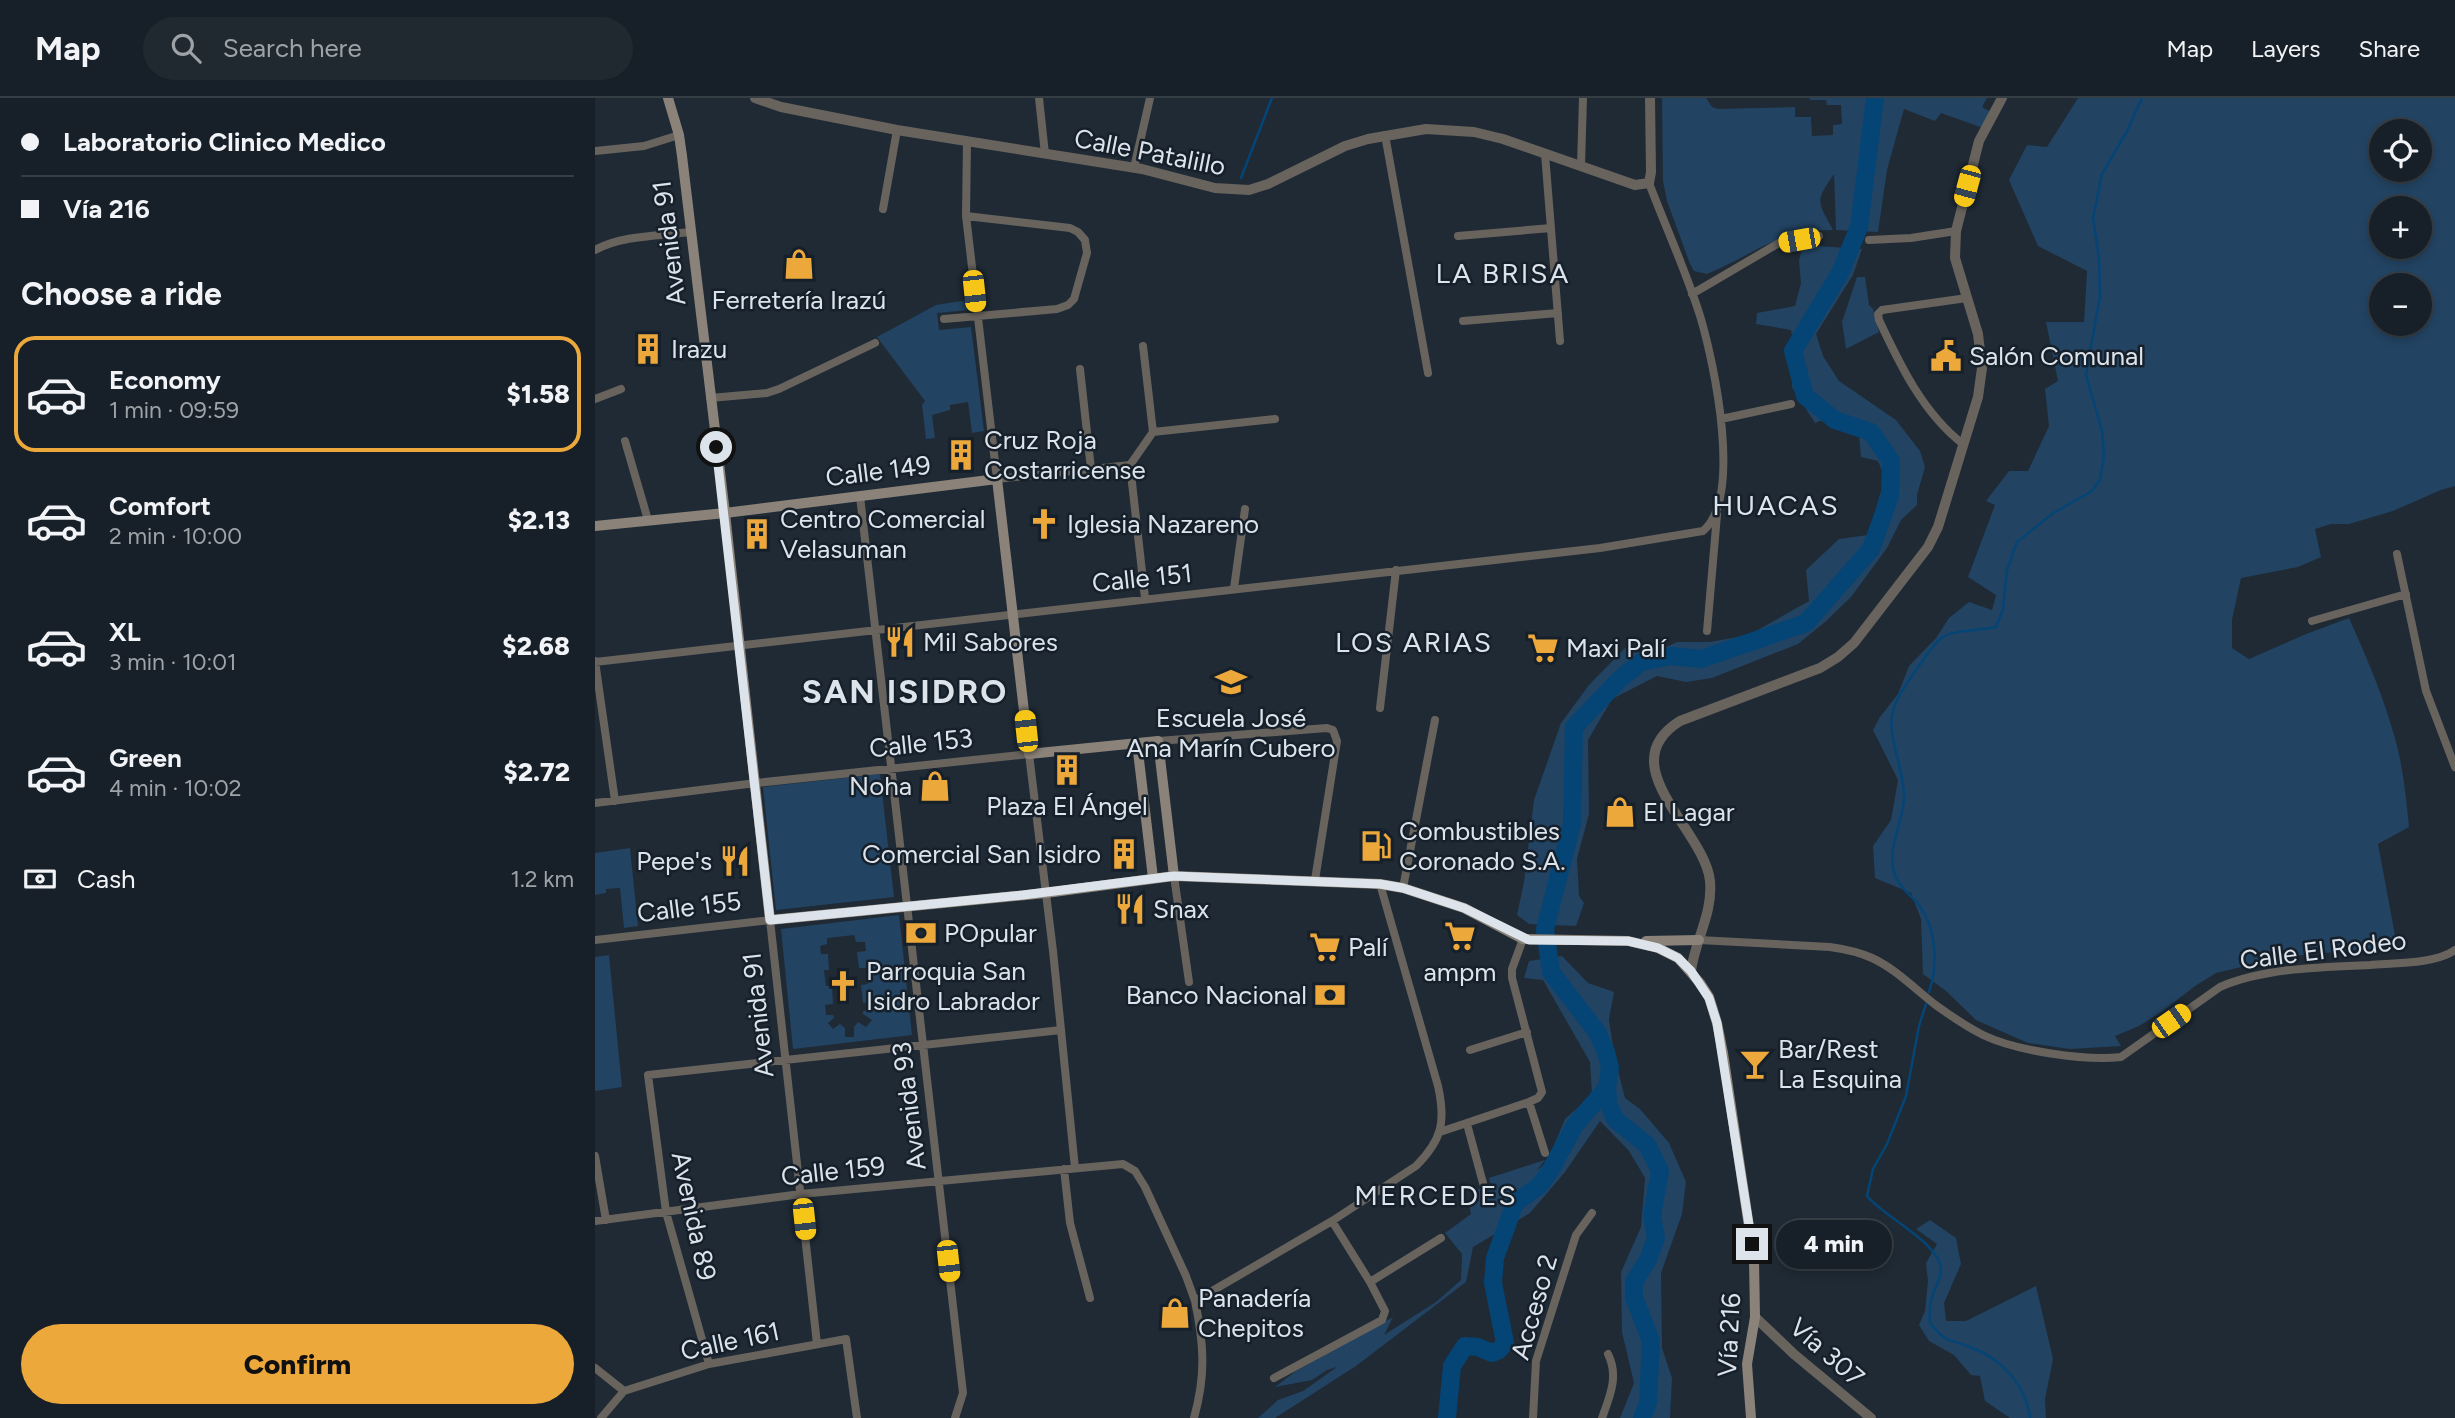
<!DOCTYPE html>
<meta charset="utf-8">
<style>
:root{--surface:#172028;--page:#202830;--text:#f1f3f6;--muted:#9ea3a8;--line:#363e45;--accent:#eda83b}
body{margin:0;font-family:Figtree,sans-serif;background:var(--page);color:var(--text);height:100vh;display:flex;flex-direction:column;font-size:26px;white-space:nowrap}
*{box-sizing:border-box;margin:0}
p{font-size:23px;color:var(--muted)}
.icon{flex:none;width:38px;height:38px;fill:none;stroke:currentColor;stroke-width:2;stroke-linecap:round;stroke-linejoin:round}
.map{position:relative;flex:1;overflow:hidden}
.drawer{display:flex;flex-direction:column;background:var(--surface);width:595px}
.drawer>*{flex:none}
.hud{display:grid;align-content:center;height:154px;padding:0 21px;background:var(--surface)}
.fabs{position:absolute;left:1774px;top:21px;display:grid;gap:14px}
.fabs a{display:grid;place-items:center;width:63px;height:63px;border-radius:50%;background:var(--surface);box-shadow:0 4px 10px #0003,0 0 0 2px var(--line);font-size:35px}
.end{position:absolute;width:32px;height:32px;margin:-16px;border:9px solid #dce3ea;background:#111;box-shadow:0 0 0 4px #111}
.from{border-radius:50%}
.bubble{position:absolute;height:49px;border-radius:24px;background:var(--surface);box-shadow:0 4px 10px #0003,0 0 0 2px var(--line);font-size:23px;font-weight:800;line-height:49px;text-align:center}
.car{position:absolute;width:21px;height:42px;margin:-21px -10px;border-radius:9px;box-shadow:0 0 5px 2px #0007;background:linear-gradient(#f5c518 24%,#345 0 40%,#f5c518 0 76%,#345 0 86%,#f5c518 0)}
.hud b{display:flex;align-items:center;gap:24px;height:66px;font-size:26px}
.hud b+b{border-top:2px solid var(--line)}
.hud i{width:18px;height:18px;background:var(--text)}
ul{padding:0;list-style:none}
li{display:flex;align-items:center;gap:21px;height:116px;margin:0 14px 10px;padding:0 7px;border:4px solid transparent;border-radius:21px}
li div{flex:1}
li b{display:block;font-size:26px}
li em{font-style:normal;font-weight:800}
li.active{border-color:var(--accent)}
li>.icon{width:63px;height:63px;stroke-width:1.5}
h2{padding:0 21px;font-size:32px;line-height:84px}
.pay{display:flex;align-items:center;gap:18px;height:77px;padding:0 21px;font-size:26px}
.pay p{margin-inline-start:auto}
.cta{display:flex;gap:14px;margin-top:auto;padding:14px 21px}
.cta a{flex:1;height:80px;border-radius:42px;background:var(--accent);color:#111;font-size:28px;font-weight:800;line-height:80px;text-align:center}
header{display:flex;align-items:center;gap:42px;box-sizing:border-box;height:98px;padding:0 35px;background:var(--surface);border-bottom:2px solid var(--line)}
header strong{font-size:33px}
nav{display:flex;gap:38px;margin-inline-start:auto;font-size:24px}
.search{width:490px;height:63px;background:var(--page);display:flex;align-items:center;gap:18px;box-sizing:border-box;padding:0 24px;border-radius:38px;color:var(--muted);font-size:26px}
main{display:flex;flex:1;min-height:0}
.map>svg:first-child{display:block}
</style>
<header>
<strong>Map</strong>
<div class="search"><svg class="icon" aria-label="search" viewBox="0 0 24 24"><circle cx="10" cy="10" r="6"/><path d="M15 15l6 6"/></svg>Search here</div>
<nav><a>Map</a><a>Layers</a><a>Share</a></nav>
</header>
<main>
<section class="drawer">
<div class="hud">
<b><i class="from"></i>Laboratorio Clinico Medico</b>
<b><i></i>Vía 216</b>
</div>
<h2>Choose a ride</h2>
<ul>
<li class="active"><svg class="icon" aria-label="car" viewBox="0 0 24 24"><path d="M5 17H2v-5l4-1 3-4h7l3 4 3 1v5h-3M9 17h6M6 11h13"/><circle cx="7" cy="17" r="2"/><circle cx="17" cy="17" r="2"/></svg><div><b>Economy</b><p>1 min · 09:59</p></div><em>$1.58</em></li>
<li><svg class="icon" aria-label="car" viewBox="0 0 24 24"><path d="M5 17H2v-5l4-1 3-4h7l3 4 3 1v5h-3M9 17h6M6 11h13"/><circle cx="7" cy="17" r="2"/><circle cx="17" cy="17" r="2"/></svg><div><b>Comfort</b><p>2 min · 10:00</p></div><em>$2.13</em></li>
<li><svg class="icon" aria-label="car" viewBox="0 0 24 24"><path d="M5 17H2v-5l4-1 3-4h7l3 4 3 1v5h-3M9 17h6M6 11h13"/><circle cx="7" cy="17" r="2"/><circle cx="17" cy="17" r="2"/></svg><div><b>XL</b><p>3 min · 10:01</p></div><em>$2.68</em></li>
<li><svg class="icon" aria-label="car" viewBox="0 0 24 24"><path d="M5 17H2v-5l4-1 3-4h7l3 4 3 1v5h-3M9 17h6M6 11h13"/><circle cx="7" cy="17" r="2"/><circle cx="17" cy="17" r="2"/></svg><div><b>Green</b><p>4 min · 10:02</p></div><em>$2.72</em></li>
</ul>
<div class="pay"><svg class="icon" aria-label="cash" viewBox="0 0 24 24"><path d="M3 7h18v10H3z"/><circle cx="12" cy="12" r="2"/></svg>Cash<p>1.2 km</p></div>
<div class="cta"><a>Confirm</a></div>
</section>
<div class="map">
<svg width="1860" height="1320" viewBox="0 0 1860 1320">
<rect width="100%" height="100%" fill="#1f2a35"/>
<path fill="#224362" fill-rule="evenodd" d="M1067,0H1111L1117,9L1123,11L1200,9V19H1216L1217,38L1238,37V27L1247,26L1246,7H1232L1231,2H1215V0H1392L1387,9L1396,14L1388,30L1346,15L1340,23L1309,11L1292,72L1283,134L1241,132L1239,76C1219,105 1223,103 1238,132C1182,132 1160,156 1112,176L1099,173L1095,166L1072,103L1068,83Z
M1483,0H1860V388L1846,392L1798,413L1754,426H1736L1720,431L1726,459L1703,469L1646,480L1637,522V550L1654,561L1711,536L1754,520C1771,558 1788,597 1799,637C1808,667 1811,698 1814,729L1783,746L1802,848L1689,859L1621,875L1600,888L1568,913L1544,928L1520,938L1526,948L1475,951L1433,945L1381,922L1351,893L1328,876L1326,821L1316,795L1280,780L1278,748L1296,722L1303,682L1278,632L1285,619L1303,596L1314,568L1341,540L1354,520L1374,504L1397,512L1401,497L1373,479L1400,407L1391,403L1414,373H1433L1454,328L1450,291L1463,283L1451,224H1489L1492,173L1443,148L1414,82L1432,47L1452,49ZM1787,33H1825V72H1787ZM1787,110H1825V149H1787ZM1787,187H1825V226H1787Z
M1208,147L1267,151L1258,177L1221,236L1228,258L1244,283L1301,322L1325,353L1330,369L1322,397V407L1306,422L1292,450L1256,499L1230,524L1203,546L1117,580L1091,584L1062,578L1017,601L993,642L994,716L982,761L984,798L989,805L981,828L934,826L922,817L929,784L939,702L966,625L994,587L1032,548L1051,558L1082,544H1115L1154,537L1214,503L1211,472L1244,441L1273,437L1290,380L1283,363L1266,359L1264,338L1250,328L1240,317L1220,325L1197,289V238L1196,232L1161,226L1162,215L1200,208L1206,185L1204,163Z
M1262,179H1270L1274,207L1278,211L1284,234L1251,251L1247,224Z
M372,202L373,212L342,215L344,232L376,229L389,333L377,335L373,304L355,307V312L337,317L340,340L331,341L327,307L330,303L282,239L341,207Z
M285,676L299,799L181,812L168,689Z
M35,750L43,828L29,830L25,790L11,791V795L0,797V755Z
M304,817L317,937L198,951L186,831ZM259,837L261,844H270L271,853L262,854L264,870H272L273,886L266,887L268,905L277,904L278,911L268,913V916L277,922L271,929L263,924L259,929V939H250V930L245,926L238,931L233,925L239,920L238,917H231L230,907L238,906L237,888H231L229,872H234L233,856H226L225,848L232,846V840Z
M14,857L27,989L0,993V859Z
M967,858L993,885L1019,894L1014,921L1019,957L1030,1000L1045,1011L1074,1045L1091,1084L1087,1116L1066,1175L1067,1250L1077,1280L1075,1320H1025L1039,1285L1027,1234L1026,1174L1046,1129L1050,1080L1034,1053L1005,1023L970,1074L935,1115L878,1149L871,1184L761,1268L680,1320H663L683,1302L708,1293L742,1269L732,1272L717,1282L680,1289L701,1273L798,1219L789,1237L841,1204L866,1182L867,1156L850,1135L876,1116L874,1106L884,1103L880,1092L896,1088L894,1080L950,1062L941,1073L952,1064L970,1021L997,997L995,964L948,882L929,880L934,863Z
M1335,1122L1361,1140L1366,1166L1349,1205L1351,1223H1371L1441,1188L1458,1261L1450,1301L1451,1320H1415L1390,1303L1385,1278L1376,1277L1359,1257L1334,1243L1324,1227L1330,1213L1333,1183L1331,1165L1342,1146L1321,1131Z"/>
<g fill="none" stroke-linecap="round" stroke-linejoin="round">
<path stroke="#054576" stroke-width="2.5" d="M646,80L677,0
M1334,894C1343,868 1342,831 1324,807C1315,796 1303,789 1299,774C1292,750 1308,725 1309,701C1310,678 1299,656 1297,633C1296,626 1297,613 1300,607C1303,596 1337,548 1345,541C1358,531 1384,533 1401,529L1408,511L1412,472L1422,444L1457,416L1497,393L1505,382L1509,357L1507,333L1491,277L1505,198L1504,160L1498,120L1507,76L1532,33L1547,0
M1331,906L1324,928L1311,998L1292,1046L1278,1071L1272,1098C1289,1119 1344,1144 1346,1171C1346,1182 1338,1192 1336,1203C1334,1210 1335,1218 1335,1225C1352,1246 1352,1240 1375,1249C1406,1260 1431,1287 1435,1320"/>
<path stroke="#054576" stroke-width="18" d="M852,1320L857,1268L870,1248L883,1249L897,1255L904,1252L910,1245L898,1185L900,1160L920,1105L944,1088L955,1073L980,1027L1012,990
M1047,1320L1053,1305L1056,1243L1039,1199V1184L1053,1162L1061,1140L1057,1118L1065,1073L1052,1047L1021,1022L1014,1008L1012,990L1015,970L1011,954L1002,934L956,874L950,831L977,726L979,629L1025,581L1046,564L1077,558L1106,561L1211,525L1276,451L1295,398L1296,363L1276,334L1240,322L1210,298L1198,253L1245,175L1264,129L1280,0"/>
<path stroke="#68635d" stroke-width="8" d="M444,0L450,56
M790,37L833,275
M372,43L371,118L402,381L535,367L558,334L680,321
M0,53L49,48L84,37
M950,56L965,243
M986,68L988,0
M539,70L555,0
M288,111L302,32
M863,138L956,130
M1274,142L1316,140L1361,133
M0,152C27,137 65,138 95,134
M1097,196L1184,145L1224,138
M349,221L462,211L473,207L479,201L492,155L490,142L483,134L475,130L371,118
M868,223L963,215
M548,248L558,334
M485,271L496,371
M115,300L172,295L184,291L280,245
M0,301L26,291
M1126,321L1196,306
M30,343L53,422
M1368,346C1328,315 1305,267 1284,222L1283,216L1287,212L1372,200
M535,367L550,500
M265,398L368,1295L360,1320
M1802,456L1831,593L1860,669
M639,490L650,411
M1717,523L1811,496
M1112,533L1122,417
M0,563L20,703
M0,564L1005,450L1108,433C1148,399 1119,266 1106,221C1092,175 1071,130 1054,85
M785,610L801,472
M563,643L732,630L738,632L742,643L720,782
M0,705L161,685L434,656L458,853L480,1070
M579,778L594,884
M808,790L840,622
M0,842L175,822L222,1246
M1104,842L1235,849C1249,851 1264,854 1277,860C1301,871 1321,892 1342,908C1356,918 1372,929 1388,937C1421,953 1490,963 1526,959L1625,889C1668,870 1728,869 1775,867C1799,865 1841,866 1860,852
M875,952L932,934
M934,1004L950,1055
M872,1026L888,1085
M845,1034L934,1004L943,1000L947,994L917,880V871L928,841
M0,1058L11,1122
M469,1071L475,1125L495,1200
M0,1123L206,1096L528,1066L540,1073L550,1089L591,1178L600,1203
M775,1184L846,1140
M114,1266L71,1114L53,977L466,932
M0,1270L29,1293
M679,1280L787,1222L790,1213L775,1184L737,1123
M29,1293L114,1266L251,1241L262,1320
M6,1320L29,1293
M599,1320C611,1277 609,1246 600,1203L737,1123L821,1068C847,1042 851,1024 843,988L785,786
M938,1320L941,1263L981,1137L997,1115
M1007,1320C1015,1298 1024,1278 1013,1256"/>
<path stroke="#68635d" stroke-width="10" d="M160,0L186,9L302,32L547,71L620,90L654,92L673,86L750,48L773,41L831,31L879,34L908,41L1040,87L1054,85L1056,74L1055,0
M1096,873C1100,842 1118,816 1115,783C1110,732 1014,667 1085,623L1225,570L1243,559L1259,545L1333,449L1343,429L1383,299L1387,270L1383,236L1360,160L1361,133L1384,43L1407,0
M1160,1219L1200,1257L1276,1320"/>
<path stroke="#8b8379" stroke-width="10" d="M73,0L84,37L87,58L130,415L175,822L451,795L579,778L785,786L808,790L869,810L928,841L1033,843L1063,850L1083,860L1105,885L1114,899L1122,925L1128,955L1159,1162L1160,1219L1152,1266L1156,1320
M0,428L130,415L402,381L434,656L563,643L579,778
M542,645L558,780
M1051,843L1104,842"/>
</g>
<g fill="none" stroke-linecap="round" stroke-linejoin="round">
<path stroke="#dce3ea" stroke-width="9" d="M121,349L175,822L428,797L579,778L785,786L808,790L869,810L934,842L1033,843L1063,850L1083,860L1096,873L1114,900L1122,925L1157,1146"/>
</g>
<defs>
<symbol id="shop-bare" viewBox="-9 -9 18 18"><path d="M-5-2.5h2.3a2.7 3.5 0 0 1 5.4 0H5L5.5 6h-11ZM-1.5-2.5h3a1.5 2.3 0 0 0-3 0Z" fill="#eda83b" stroke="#16202b" stroke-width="2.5" paint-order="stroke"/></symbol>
<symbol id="building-bare" viewBox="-9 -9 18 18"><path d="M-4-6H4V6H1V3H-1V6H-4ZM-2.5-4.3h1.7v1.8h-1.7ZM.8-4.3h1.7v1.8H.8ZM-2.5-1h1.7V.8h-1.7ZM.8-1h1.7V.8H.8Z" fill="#eda83b" stroke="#16202b" stroke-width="2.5" paint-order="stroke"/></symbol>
<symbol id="civic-bare" viewBox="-9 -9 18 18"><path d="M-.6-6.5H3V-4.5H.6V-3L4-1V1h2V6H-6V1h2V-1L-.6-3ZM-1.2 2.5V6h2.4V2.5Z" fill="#eda83b" stroke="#16202b" stroke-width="2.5" paint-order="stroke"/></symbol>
<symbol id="church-bare" viewBox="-9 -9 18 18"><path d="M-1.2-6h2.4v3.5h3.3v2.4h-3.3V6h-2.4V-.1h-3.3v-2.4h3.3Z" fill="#eda83b" stroke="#16202b" stroke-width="2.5" paint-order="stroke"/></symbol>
<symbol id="restaurant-bare" viewBox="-9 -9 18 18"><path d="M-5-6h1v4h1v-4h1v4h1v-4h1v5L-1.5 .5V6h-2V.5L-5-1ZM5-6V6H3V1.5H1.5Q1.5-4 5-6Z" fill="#eda83b" stroke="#16202b" stroke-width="2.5" paint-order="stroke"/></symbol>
<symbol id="supermarket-bare" viewBox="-9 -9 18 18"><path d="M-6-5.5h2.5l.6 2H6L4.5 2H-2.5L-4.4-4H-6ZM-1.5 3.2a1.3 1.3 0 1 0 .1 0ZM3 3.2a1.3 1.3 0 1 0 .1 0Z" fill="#eda83b" stroke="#16202b" stroke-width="2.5" paint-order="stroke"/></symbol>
<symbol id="school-bare" viewBox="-9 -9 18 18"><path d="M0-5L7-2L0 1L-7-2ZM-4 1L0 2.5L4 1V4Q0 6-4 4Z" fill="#eda83b" stroke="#16202b" stroke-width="2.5" paint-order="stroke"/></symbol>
<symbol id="fuel-bare" viewBox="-9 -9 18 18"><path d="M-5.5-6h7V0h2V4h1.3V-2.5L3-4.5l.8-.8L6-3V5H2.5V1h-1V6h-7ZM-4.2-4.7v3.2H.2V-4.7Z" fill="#eda83b" stroke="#16202b" stroke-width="2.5" paint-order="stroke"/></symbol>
<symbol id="bank-bare" viewBox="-9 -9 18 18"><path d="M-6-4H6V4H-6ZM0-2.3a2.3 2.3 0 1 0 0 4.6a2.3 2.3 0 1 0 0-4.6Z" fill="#eda83b" stroke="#16202b" stroke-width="2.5" paint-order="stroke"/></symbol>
<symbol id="bar-bare" viewBox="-9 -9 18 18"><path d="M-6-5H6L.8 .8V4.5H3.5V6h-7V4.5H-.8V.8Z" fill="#eda83b" stroke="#16202b" stroke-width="2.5" paint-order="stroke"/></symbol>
</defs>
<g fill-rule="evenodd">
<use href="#shop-bare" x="182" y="144" width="44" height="44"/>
<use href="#building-bare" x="31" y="229" width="44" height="44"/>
<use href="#civic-bare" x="1329" y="236" width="44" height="44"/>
<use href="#building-bare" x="344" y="335" width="44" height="44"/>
<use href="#church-bare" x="427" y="404" width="44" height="44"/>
<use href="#building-bare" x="140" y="414" width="44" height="44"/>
<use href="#restaurant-bare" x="283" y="522" width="44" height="44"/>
<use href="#supermarket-bare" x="926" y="528" width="44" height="44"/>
<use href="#school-bare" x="614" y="562" width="44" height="44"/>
<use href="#building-bare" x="450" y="650" width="44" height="44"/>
<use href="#shop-bare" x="318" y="666" width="44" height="44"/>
<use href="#shop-bare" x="1003" y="692" width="44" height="44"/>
<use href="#fuel-bare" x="759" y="726" width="44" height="44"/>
<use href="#building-bare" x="507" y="734" width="44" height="44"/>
<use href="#restaurant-bare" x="118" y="741" width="44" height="44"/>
<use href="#restaurant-bare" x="513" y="789" width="44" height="44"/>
<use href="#bank-bare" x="304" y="813" width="44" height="44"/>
<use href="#supermarket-bare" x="843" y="816" width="44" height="44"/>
<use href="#supermarket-bare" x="708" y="827" width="44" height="44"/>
<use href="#church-bare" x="226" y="866" width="44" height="44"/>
<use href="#bank-bare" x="713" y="875" width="44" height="44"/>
<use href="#bar-bare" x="1138" y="944" width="44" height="44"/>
<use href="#shop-bare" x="558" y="1193" width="44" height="44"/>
</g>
<g text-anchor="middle" stroke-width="5" stroke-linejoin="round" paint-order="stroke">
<g font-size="26" fill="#dce3ea" stroke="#16202b">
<text transform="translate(555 54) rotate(11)" y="9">Calle Patalillo</text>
<text transform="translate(74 145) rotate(-97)" y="9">Avenida 91</text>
<text transform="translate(283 373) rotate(-7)" y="9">Calle 149</text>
<text transform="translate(547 480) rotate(-6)" y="9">Calle 151</text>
<text transform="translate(326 645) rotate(-6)" y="9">Calle 153</text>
<text transform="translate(94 809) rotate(-7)" y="9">Calle 155</text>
<text transform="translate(1728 852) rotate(-7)" y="9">Calle El Rodeo</text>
<text transform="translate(163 917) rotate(-96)" y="9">Avenida 91</text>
<text transform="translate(314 1008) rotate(-97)" y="9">Avenida 93</text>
<text transform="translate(238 1073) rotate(-6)" y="9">Calle 159</text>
<text transform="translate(99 1118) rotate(78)" y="9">Avenida 89</text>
<text transform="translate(939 1209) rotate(-74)" y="9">Acceso 2</text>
<text transform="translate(1134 1237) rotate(-87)" y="9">Vía 216</text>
<text transform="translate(135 1243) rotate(-12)" y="9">Calle 161</text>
<text transform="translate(1232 1254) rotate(41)" y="9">Vía 307</text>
</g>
<g font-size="26" fill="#dce3ea" stroke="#16202b" text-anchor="start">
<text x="204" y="211" text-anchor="middle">Ferretería Irazú</text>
<text x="76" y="260">Irazu</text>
<text x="1374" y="267">Salón Comunal</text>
<text x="389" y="351">Cruz Roja<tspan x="389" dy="30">Costarricense</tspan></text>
<text x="185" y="430">Centro Comercial<tspan x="185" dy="30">Velasuman</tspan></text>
<text x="472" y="435">Iglesia Nazareno</text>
<text x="328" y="553">Mil Sabores</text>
<text x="971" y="559">Maxi Palí</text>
<text x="636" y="629" text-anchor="middle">Escuela José<tspan x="636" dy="30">Ana Marín Cubero</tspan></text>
<text x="317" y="697" text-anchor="end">Noha</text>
<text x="472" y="717" text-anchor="middle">Plaza El Ángel</text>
<text x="1048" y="723">El Lagar</text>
<text x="804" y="742">Combustibles<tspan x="804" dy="30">Coronado S.A.</tspan></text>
<text x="506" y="765" text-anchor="end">Comercial San Isidro</text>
<text x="117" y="772" text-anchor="end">Pepe's</text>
<text x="558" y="820">Snax</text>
<text x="349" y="844">POpular</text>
<text x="753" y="858">Palí</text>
<text x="271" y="882">Parroquia San<tspan x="271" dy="30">Isidro Labrador</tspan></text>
<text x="865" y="883" text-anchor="middle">ampm</text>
<text x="712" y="906" text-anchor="end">Banco Nacional</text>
<text x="1183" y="960">Bar/Rest<tspan x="1183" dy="30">La Esquina</tspan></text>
<text x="603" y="1209">Panadería<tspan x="603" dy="30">Chepitos</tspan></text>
</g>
<g font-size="28" letter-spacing="2" fill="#dce3ea" stroke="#16202b">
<text x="908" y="185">LA BRISA</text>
<text x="1181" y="417">HUACAS</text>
<text x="819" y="554">LOS ARIAS</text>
<text x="841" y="1107">MERCEDES</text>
</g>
<g font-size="33" font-weight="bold" letter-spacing="2" fill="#dce3ea" stroke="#16202b">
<text x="310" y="605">SAN ISIDRO</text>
</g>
</g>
</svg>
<div class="fabs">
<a><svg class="icon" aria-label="locate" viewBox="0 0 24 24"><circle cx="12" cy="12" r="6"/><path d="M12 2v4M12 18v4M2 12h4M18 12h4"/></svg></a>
<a>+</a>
<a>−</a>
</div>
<i class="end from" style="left:121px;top:349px"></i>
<i class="end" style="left:1157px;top:1146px"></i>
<div class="bubble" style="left:1181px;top:1122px;width:116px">4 min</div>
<i class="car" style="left:1372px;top:88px;rotate:195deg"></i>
<i class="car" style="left:1204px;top:142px;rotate:260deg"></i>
<i class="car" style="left:379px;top:193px;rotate:174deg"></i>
<i class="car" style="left:431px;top:633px;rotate:354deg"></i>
<i class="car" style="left:1576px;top:923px;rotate:55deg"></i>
<i class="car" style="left:209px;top:1121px;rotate:174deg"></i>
<i class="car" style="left:353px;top:1163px;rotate:174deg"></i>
</div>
</main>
